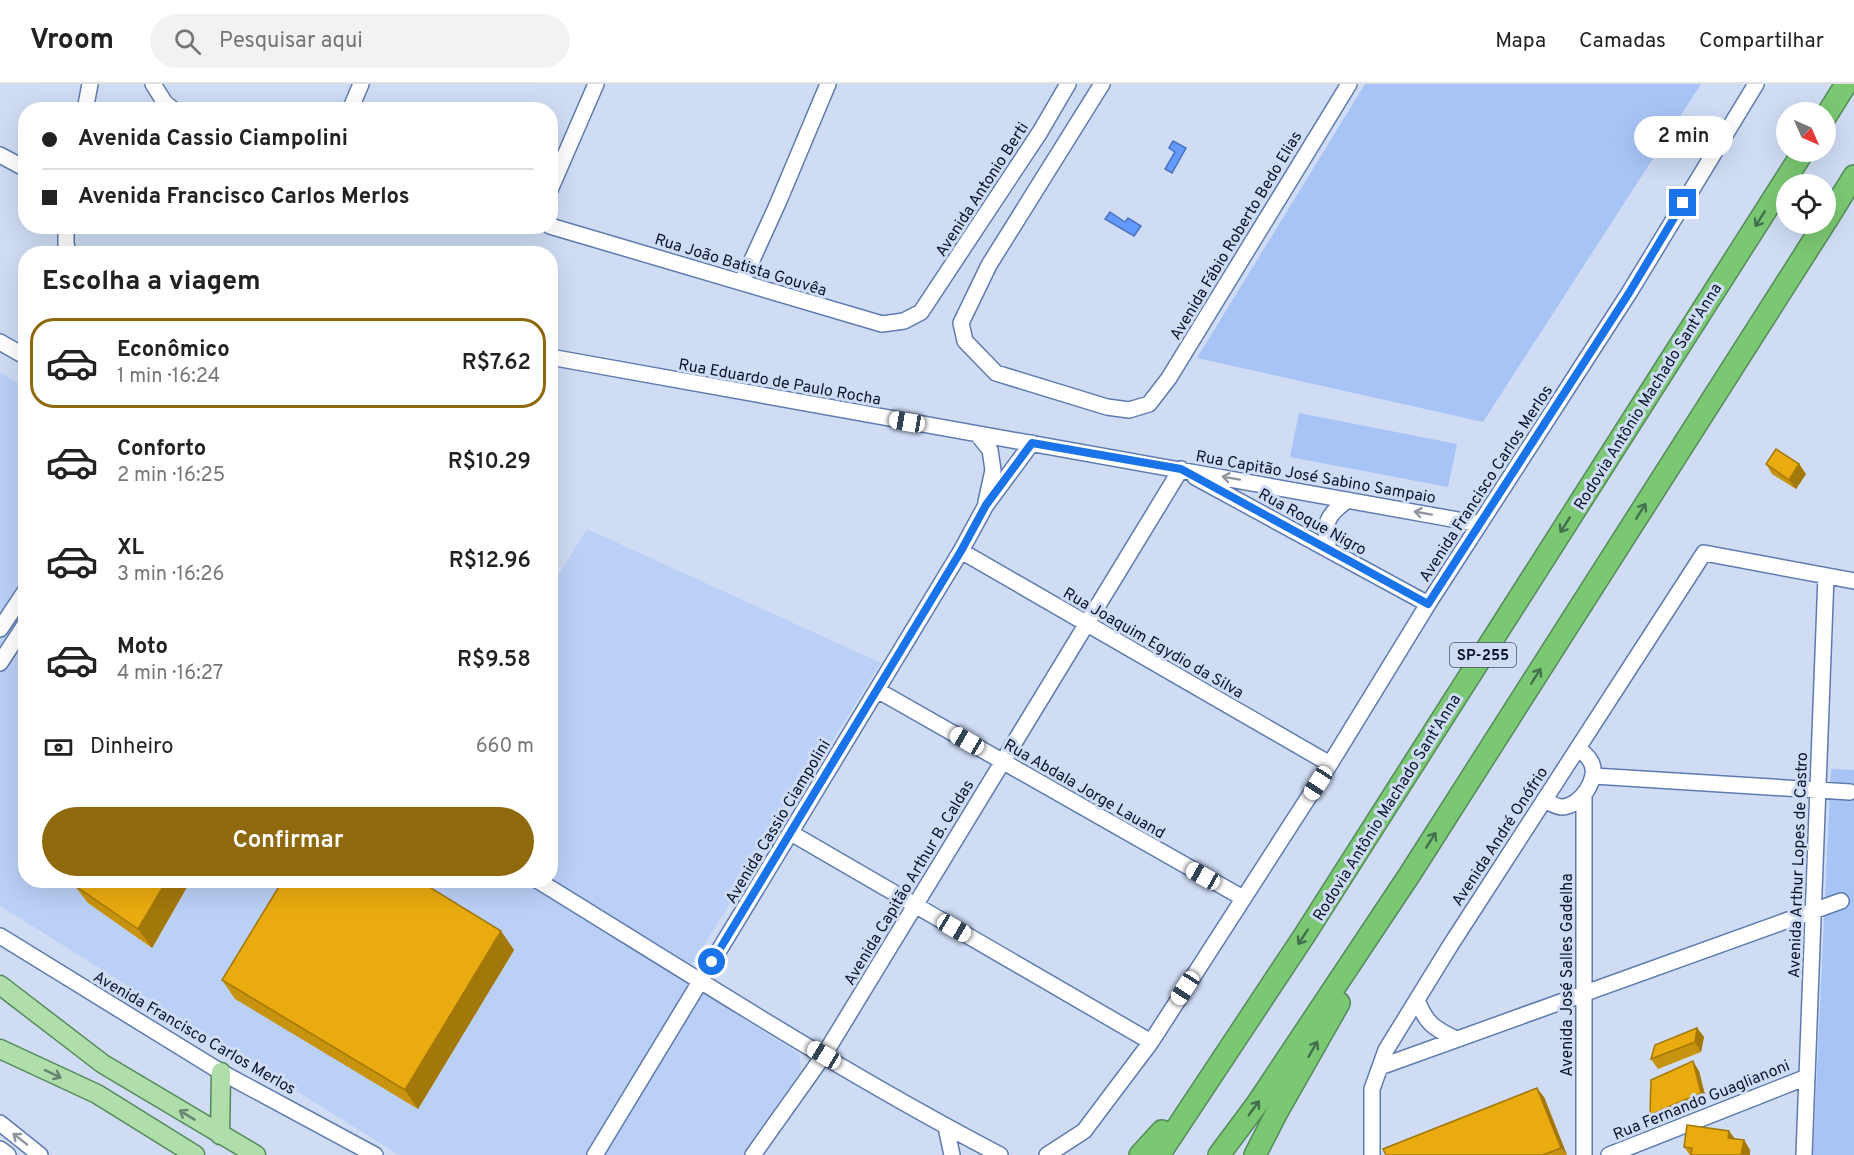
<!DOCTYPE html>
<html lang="pt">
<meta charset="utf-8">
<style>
:root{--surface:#fff;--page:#f2f2f2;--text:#222;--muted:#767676;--line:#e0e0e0;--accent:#8f690e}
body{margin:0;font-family:Overpass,sans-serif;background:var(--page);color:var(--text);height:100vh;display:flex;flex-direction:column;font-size:22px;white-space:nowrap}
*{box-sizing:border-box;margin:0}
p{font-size:20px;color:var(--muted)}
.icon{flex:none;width:33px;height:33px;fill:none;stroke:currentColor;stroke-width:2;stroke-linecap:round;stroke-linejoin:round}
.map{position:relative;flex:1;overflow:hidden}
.panel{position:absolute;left:18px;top:162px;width:540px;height:642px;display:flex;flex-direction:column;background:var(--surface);border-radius:24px;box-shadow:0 6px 24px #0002}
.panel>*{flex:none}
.banner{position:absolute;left:18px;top:18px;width:540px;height:132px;border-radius:24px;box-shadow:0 6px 24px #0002;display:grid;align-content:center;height:132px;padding:0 24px;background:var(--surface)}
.needle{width:39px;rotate:135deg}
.buttons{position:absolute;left:1776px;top:18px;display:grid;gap:12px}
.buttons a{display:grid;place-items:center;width:60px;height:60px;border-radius:50%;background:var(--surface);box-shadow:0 6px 24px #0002;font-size:30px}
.end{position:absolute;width:27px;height:27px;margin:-14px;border:8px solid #1a73e8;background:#fff;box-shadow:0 0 0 3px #fff}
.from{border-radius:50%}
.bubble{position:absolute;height:42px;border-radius:21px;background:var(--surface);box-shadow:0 6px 24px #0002;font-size:20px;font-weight:600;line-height:42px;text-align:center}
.car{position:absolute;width:18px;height:36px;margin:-18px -9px;border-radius:8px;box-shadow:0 0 4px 2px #0007;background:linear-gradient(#fff 24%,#345 0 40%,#fff 0 76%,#345 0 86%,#fff 0)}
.banner b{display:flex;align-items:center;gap:21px;height:57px;font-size:22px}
.banner b+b{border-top:2px solid var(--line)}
.banner i{width:15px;height:15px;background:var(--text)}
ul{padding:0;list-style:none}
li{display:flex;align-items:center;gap:18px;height:90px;margin:0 12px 9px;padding:0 12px;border:3px solid transparent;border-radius:24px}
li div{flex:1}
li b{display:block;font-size:22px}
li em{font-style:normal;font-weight:600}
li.current{border-color:var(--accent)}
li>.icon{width:54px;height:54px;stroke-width:1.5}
h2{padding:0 24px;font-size:27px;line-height:72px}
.pay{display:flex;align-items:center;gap:15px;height:66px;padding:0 24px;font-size:22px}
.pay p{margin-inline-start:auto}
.action{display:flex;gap:12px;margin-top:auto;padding:12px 24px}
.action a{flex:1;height:69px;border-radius:36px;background:var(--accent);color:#fff;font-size:24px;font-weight:600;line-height:69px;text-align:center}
header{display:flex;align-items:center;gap:36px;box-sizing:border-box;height:84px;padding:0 30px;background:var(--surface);border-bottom:2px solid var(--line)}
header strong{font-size:28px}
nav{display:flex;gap:33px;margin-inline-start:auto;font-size:21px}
.search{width:420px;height:54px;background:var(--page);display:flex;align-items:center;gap:15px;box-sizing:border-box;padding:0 21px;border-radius:33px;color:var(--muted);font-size:22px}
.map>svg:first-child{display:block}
</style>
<header>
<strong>Vroom</strong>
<div class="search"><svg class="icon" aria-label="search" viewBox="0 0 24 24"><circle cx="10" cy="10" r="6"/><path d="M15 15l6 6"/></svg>Pesquisar aqui</div>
<nav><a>Mapa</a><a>Camadas</a><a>Compartilhar</a></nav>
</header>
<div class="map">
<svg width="1854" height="1071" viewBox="0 0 1854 1071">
<rect width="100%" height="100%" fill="#cfdcf4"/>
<path fill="#bad0f6" d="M0,288L26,304V796H550L551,503L587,445L881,579L682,896L799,970L801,986L744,1071H399L0,822Z"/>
<path fill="#a8c4f6" d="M1365,0H1701L1483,338L1197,274Z
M1299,329L1457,360L1448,403L1290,373Z
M1831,685L1854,686V1071H1813Z"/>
<path fill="#649afe" stroke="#4972be" stroke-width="1.5" d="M1173,57L1186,64L1172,89L1165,85L1175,68L1169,64Z
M1110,128L1125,138L1128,134L1141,142L1134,152L1105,135Z"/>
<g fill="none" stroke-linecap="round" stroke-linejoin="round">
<defs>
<path id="minor" d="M153,0L165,19L174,26
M1102,0L989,181L961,239L965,257L996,289L1107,323L1129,326L1149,320L1169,294L1349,0
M85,26L90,0
M350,26L361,0
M0,71L26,85
M550,106L596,0
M66,142V160L69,170
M550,142L882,240L904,237L921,228L1040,48L1068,0
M742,198L778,119L828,0
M0,258L26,273
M550,273L1480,440
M978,351L990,366L993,386L986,418
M1195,393L1428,520
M1329,466C1323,440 1326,431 1348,416
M961,467L1330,680
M0,545L26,506
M0,579L26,539
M877,606L1243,814
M1594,692L1850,708
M1584,711V1071
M1544,716C1549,718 1556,723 1562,723C1580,723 1600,694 1591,678C1588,672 1583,668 1577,665
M791,749L1151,958
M537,796C690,890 841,988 1000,1071
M0,852L221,988L375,1071
M1417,916C1426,939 1433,944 1456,955
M1380,983L1841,817
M0,1039L40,1071
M946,1043L952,1071
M0,1065L8,1071
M595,1071L961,467L986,421L1032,359
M753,1071L824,971L1181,385
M1047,1071L1084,1047L1151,958L1330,680L1428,520L1629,209L1756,0
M1372,1071V1005L1386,966L1450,862L1704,469L1854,497
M1609,1071L1807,993
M1804,1071L1826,492"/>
<path id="major" d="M0,901L103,980L256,1071
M0,965L97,1010L195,1071
M220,1051L221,988"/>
<path id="highway" d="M1826,32L1846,0
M1826,137L1854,92
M1140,1071L1162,1047
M1159,1071L1304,852L1803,68
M1219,1071L1257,1020L1410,790L1824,140
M1255,1071L1277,1028L1339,919"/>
</defs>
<use href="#minor" stroke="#5e7baf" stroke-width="18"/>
<use href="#major" stroke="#548a59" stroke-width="21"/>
<use href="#highway" stroke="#548a59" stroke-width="24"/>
<use href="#minor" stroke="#fff" stroke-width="15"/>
<use href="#major" stroke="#b0deab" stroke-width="18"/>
<use href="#highway" stroke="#7bc873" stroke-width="21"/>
</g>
<path fill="#c8930e" d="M1766,380H1799L1806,390L1796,405L1772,390Z
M191,796L152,864L88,819L74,801Z
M501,847L514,866L418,1025L235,915L222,896Z
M1697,944L1704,953L1701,968L1658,985L1651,975Z
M1699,987L1707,1019L1657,1040L1650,1031Z
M1544,1013L1567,1071H1386Z
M1735,1055L1744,1056L1750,1066V1071H1690L1684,1063Z"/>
<path fill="#a3780b" d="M1799,380L1806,390L1796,405L1789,396Z
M167,796H191L152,864L138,845Z
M501,847L514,866L418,1025L405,1006Z
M1697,944L1704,953L1701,968L1695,958Z
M1693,977L1699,987L1707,1019L1701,1009Z
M1537,1004L1544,1013L1567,1071L1561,1064Z
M1729,1047L1736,1056L1728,1054Z
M1744,1056L1750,1066V1071H1741Z"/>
<path fill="#e9ab10" stroke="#a3780b" stroke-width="1.5" d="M1776,365L1799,380L1789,396L1766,380Z
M77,796H167L138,845L74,801Z
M283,796H418L501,847L405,1006L222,896Z
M1697,944L1695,958L1651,975L1655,961Z
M1693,977L1701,1009L1650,1031L1651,996Z
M1537,1004L1561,1064L1543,1071H1386L1383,1065Z
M1687,1041L1729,1047L1728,1054L1744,1056L1741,1071H1691L1692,1064L1684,1063Z"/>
<defs><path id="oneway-shaft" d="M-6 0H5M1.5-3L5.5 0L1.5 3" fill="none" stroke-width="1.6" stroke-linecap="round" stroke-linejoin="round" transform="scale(1.5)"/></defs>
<g stroke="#436f4e">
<use href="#oneway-shaft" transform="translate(1760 135) rotate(122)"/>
<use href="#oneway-shaft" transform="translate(1641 427) rotate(-58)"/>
<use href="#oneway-shaft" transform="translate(1565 441) rotate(122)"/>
<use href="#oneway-shaft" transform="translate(1536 592) rotate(-58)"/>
<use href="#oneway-shaft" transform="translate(1431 756) rotate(-58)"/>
<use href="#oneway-shaft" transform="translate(1303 853) rotate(123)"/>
<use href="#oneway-shaft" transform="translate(1313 965) rotate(-60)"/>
<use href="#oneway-shaft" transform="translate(1254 1024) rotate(-54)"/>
</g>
<g stroke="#91969f">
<use href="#oneway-shaft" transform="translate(1231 394) rotate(-170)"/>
<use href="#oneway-shaft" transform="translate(1423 429) rotate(-170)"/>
<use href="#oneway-shaft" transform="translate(20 1055) rotate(-142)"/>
</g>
<g stroke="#668471">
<use href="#oneway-shaft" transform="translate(53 990) rotate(25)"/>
<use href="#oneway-shaft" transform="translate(187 1031) rotate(-149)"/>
</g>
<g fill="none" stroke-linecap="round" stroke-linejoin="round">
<path stroke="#1a73e8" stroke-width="8" d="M712,878L961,467L986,421L1032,359L1181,385L1428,520L1629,209L1683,119"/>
</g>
<g text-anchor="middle" stroke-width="6" stroke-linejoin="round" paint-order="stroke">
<rect fill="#cfdcf4" stroke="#465167" stroke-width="1.5" x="1450" y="559" width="66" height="24" rx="4.5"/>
<g font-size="15" font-weight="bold" fill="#0b162a">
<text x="1483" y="576">SP-255</text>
</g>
<g font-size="16" fill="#0b162a" stroke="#cfdcf4">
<text transform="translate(981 105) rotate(-57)" y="6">Avenida Antonio Berti</text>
<text transform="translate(1235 151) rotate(-59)" y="6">Avenida Fábio Roberto Bedo Elias</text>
<text transform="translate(741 180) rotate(17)" y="6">Rua João Batista Gouvêa</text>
<text transform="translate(780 297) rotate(10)" y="6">Rua Eduardo de Paulo Rocha</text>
<text transform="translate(1647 312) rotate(-58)" y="6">Rodovia Antônio Machado Sant'Anna</text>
<text transform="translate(1316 392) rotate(10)" y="6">Rua Capitão José Sabino Sampaio</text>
<text transform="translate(1485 399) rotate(-57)" y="6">Avenida Francisco Carlos Merlos</text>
<text transform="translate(1313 437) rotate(29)" y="6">Rua Roque Nigro</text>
<text transform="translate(1154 558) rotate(30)" y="6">Rua Joaquim Egydio da Silva</text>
<text transform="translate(1085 704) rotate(30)" y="6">Rua Abdala Jorge Lauand</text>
<text transform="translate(1386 723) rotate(-58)" y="6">Rodovia Antônio Machado Sant'Anna</text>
<text transform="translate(777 737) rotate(-59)" y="6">Avenida Cassio Ciampolini</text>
<text transform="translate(1499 752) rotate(-57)" y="6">Avenida André Onófrio</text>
<text transform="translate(1797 781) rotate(-88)" y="6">Avenida Arthur Lopes de Castro</text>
<text transform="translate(908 798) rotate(-59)" y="6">Avenida Capitão Arthur B. Caldas</text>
<text transform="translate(1566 891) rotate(-90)" y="6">Avenida José Salles Gadelha</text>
<text transform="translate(195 948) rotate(30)" y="6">Avenida Francisco Carlos Merlos</text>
<text transform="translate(1701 1015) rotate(-22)" y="6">Rua Fernando Guaglianoni</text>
</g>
</g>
</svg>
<div class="buttons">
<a><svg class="needle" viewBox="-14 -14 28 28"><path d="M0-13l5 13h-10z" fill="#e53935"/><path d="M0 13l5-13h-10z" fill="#767676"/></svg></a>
<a><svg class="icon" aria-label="locate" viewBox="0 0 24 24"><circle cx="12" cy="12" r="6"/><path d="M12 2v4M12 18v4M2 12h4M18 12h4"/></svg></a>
</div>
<i class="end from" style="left:712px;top:878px"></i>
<i class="end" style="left:1683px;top:119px"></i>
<div class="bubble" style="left:1634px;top:32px;width:99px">2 min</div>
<i class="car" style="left:907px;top:338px;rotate:280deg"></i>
<i class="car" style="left:967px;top:657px;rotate:300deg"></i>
<i class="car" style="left:1318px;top:699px;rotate:213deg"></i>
<i class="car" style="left:1203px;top:792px;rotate:299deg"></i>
<i class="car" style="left:954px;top:844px;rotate:120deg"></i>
<i class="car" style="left:1185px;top:904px;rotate:213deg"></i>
<i class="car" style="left:824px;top:971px;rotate:301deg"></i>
<div class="banner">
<b><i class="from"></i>Avenida Cassio Ciampolini</b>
<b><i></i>Avenida Francisco Carlos Merlos</b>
</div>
<section class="panel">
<h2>Escolha a viagem</h2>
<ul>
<li class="current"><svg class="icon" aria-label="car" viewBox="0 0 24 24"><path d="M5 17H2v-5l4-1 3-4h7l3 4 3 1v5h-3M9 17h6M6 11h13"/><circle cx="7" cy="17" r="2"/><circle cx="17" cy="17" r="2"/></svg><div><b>Econômico</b><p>1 min · 16:24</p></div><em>R$7.62</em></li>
<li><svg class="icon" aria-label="car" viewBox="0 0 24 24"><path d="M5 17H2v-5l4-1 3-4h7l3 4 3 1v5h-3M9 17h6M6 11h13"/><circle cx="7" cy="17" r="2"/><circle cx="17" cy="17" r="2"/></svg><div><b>Conforto</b><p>2 min · 16:25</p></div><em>R$10.29</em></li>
<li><svg class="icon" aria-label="car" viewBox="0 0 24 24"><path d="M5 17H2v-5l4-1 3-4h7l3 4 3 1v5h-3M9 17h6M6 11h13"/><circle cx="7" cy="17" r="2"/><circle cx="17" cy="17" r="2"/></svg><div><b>XL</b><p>3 min · 16:26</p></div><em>R$12.96</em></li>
<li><svg class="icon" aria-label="car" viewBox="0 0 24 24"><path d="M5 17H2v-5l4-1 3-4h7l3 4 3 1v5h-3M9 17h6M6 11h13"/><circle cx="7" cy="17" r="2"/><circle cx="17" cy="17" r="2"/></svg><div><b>Moto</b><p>4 min · 16:27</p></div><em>R$9.58</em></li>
</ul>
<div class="pay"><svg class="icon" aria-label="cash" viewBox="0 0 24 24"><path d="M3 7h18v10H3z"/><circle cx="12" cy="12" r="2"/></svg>Dinheiro<p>660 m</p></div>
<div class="action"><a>Confirmar</a></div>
</section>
</div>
